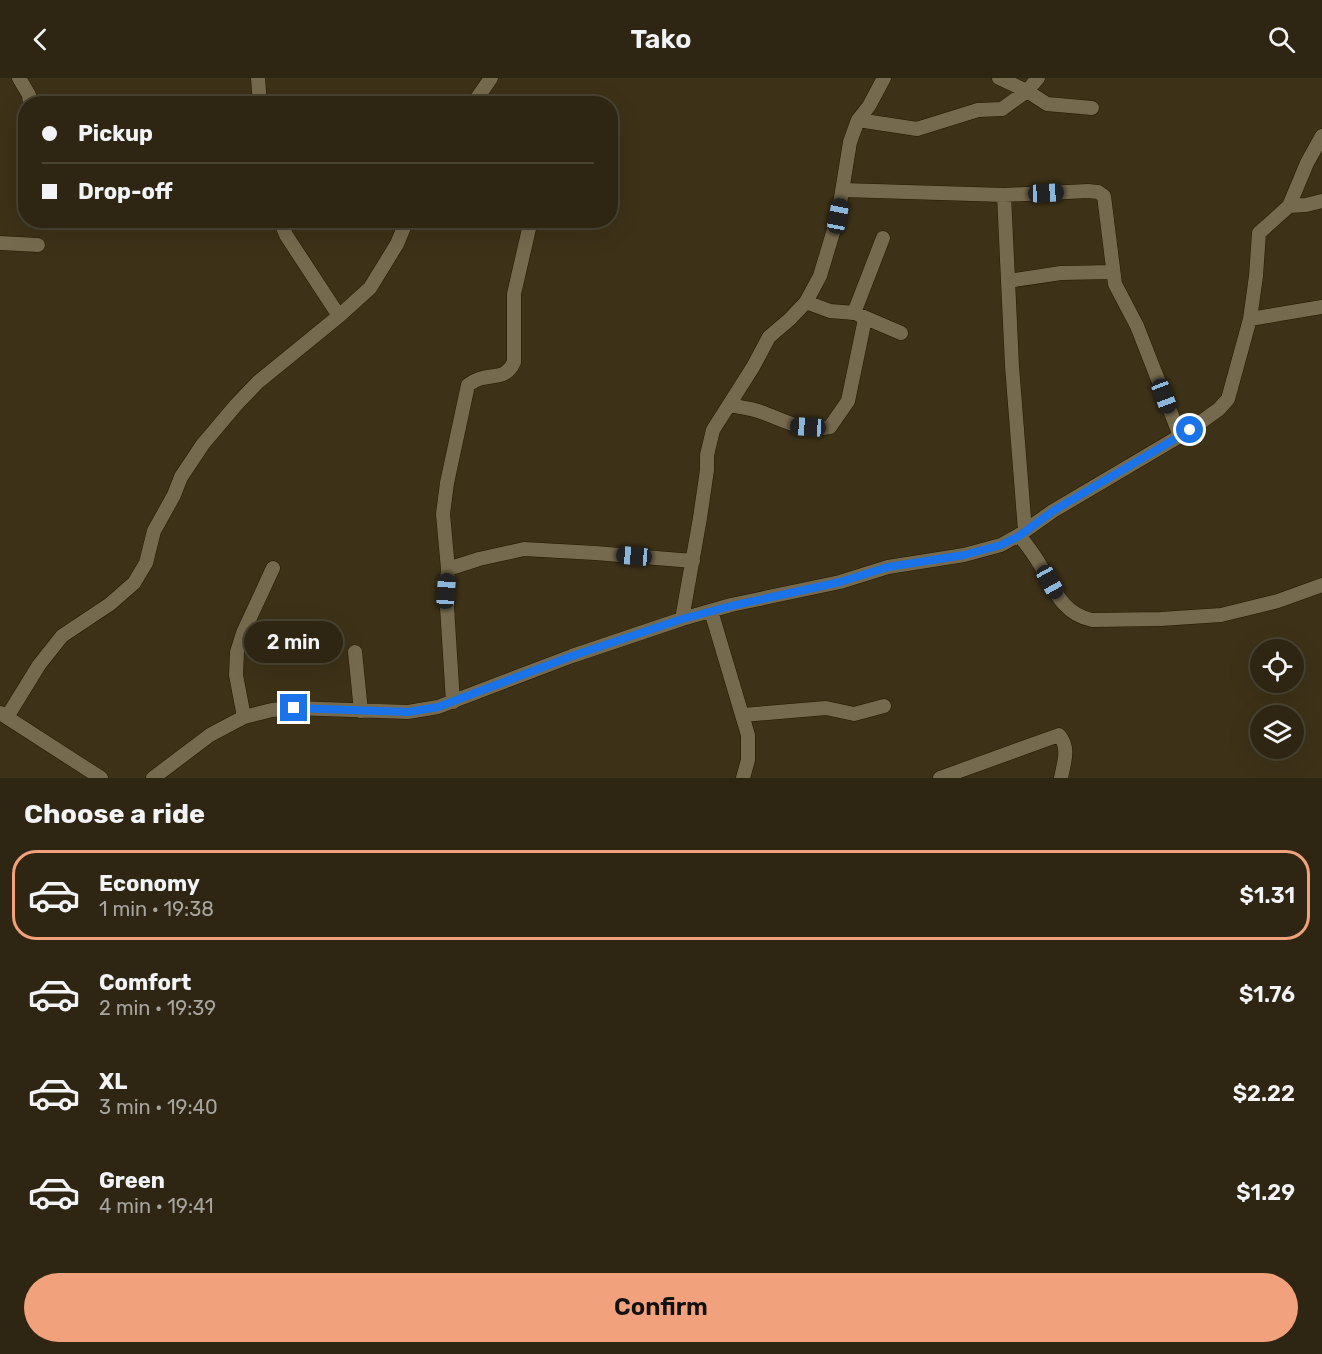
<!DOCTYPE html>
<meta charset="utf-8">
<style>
:root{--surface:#2e2612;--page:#362e1b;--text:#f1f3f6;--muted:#a7a59f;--line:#494332;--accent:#f1a17c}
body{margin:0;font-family:Rubik,sans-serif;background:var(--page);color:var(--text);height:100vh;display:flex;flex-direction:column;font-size:22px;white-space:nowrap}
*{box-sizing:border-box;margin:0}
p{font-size:20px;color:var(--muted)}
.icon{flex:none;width:33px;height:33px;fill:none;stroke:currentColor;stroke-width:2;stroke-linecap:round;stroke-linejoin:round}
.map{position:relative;height:700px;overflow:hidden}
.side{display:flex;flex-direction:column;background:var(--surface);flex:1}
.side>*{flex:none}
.hud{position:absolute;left:18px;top:18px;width:600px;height:132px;border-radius:24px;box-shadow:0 6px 24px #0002,0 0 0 2px var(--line);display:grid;align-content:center;height:132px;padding:0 24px;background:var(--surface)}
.buttons{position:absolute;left:1250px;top:561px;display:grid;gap:12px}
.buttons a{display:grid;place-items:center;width:54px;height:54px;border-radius:50%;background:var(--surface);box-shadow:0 6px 24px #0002,0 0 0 2px var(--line);font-size:30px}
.end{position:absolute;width:27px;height:27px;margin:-14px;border:8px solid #1a73e8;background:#fff;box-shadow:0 0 0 3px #fff}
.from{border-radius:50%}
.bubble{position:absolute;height:42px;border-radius:21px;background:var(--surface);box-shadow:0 6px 24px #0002,0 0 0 2px var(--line);font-size:20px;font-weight:600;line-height:42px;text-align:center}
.car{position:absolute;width:18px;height:36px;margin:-18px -9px;border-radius:8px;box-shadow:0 0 4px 2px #0007;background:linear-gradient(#222 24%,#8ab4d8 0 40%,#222 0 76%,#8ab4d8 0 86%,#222 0)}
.hud b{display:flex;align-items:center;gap:21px;height:57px;font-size:22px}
.hud b+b{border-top:2px solid var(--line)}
.hud i{width:15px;height:15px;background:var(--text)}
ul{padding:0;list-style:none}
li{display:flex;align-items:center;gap:18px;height:90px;margin:0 12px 9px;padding:0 12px;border:3px solid transparent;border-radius:24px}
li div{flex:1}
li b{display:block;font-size:22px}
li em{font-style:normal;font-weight:600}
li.on{border-color:var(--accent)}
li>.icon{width:54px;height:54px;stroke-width:1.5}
h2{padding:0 24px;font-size:27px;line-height:72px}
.button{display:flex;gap:12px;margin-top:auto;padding:12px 24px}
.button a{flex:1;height:69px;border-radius:36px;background:var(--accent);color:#111;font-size:24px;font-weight:600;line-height:69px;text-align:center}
header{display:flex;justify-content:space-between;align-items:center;height:78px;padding:0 24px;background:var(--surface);font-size:27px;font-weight:600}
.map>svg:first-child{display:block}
</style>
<header><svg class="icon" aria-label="back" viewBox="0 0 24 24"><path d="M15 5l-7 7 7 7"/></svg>Tako<svg class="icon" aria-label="search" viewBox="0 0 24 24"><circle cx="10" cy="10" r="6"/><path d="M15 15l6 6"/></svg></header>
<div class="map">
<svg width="1322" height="700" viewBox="0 0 1322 700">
<rect width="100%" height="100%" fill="#3d3218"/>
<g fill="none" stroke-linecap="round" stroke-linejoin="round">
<defs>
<path id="minor" d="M19,0L29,17L30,26
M258,0L260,26
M999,0L1027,13L1047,26L1092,30
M473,26L491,0
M858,42L917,51L978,32L1002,31L1027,13L1038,0
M843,112L1004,117L1012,288L1025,453
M1004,117L1088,113L1098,114L1104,118L1115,206L1137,248L1180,358
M1289,128L1307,85L1322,58
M280,142L286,157L339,238
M0,165L38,167
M1008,203L1061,195L1113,194
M806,224L830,233L854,235L883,160
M859,237L901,255
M1250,241L1322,229
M729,327C739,329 751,330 761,334C786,343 802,354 830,349L848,323L865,241
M1019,457C1026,466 1033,475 1039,485C1053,508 1061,536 1092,542L1161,541L1221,537L1278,523L1322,507
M448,491L479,481L524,471L595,475L693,483
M711,533L748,657V682L743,700
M682,541L700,440L707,392V377L713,352L753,289L769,259L790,241L806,224L820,198L838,138L850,64L858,42L869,28L884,0
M355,574L361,633
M453,624L446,513L448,491L443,436L447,405L468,307C487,292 504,306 514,284V216L531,142
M0,635L101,700
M743,637L826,630L854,636L884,628
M7,639L39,587L62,558L110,526L134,505L146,485L154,453L174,417L181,399L203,366L236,327L258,304L339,238L370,210L397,166L407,142
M244,639L236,597L237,574L243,555L273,490
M153,700L210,657L244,639L272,632L294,630L408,634L438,629L572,578L682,541L731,527L840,504L888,489L964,477L1001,467L1019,457L1053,433L1190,352L1219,331L1228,321L1250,241L1256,198L1259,155L1289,128L1306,127L1322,123
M940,700L1059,657C1070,670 1064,684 1061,700"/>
</defs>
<use href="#minor" stroke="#231901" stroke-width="15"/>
<use href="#minor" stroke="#766a4e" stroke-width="14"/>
</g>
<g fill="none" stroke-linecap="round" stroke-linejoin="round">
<path stroke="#1a73e8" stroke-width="8" d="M294,630L408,634L438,629L572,578L682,541L731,528L840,504L888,489L964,477L1001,467L1019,458L1053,433L1190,352"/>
</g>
</svg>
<div class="buttons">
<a><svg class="icon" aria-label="locate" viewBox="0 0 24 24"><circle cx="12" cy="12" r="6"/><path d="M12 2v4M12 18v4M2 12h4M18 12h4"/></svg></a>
<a><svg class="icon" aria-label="layers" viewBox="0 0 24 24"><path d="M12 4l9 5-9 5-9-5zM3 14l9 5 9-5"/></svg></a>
</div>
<i class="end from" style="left:1190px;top:352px"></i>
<i class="end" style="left:294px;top:630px"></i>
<div class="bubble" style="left:244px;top:543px;width:99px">2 min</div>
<i class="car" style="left:1046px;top:115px;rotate:87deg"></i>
<i class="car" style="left:838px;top:138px;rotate:11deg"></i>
<i class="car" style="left:1164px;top:318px;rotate:159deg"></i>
<i class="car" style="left:808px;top:349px;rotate:274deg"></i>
<i class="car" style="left:634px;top:478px;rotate:275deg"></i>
<i class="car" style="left:1050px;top:504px;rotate:151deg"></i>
<i class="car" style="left:446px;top:513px;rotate:4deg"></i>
<div class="hud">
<b><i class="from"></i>Pickup</b>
<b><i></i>Drop-off</b>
</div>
</div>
<section class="side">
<h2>Choose a ride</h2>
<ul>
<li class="on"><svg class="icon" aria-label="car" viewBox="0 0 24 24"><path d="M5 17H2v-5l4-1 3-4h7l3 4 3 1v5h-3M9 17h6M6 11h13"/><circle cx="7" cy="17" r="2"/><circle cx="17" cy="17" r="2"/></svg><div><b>Economy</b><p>1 min · 19:38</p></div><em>$1.31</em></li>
<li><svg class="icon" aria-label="car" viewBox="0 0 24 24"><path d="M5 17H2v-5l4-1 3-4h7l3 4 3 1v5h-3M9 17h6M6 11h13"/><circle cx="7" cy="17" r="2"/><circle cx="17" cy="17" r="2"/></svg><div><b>Comfort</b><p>2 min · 19:39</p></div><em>$1.76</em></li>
<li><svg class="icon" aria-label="car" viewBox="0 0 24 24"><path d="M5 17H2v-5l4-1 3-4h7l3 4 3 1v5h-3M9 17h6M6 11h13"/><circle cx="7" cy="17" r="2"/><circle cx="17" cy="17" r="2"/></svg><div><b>XL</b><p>3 min · 19:40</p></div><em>$2.22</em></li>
<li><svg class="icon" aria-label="car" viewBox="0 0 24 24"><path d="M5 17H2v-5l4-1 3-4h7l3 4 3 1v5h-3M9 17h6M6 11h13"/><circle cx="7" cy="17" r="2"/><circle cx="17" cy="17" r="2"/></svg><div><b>Green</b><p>4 min · 19:41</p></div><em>$1.29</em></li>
</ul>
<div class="button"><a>Confirm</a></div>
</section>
